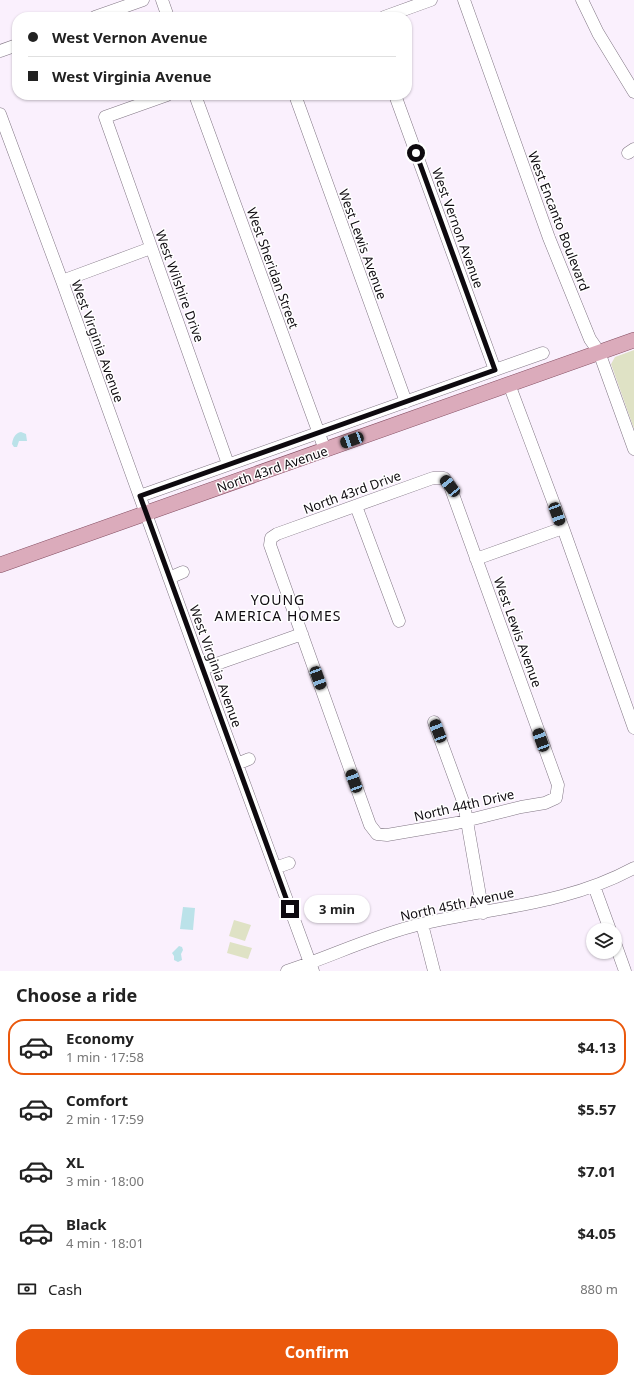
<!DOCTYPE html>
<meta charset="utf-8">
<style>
:root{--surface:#fff;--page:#f6f6f6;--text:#222;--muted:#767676;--line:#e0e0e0;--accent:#ea580c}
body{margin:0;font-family:"Noto Sans",sans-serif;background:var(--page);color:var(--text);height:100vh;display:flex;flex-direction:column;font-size:15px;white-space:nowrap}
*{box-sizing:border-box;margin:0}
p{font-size:13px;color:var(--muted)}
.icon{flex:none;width:22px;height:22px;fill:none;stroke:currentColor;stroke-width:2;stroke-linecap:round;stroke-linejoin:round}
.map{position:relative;height:971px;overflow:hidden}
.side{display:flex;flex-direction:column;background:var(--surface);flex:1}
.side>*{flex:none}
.hud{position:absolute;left:12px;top:12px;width:400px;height:88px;border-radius:16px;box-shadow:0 1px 3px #0004;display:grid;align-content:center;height:88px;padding:0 16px;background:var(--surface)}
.fabs{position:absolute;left:586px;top:923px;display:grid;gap:8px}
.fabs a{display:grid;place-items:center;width:36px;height:36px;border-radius:50%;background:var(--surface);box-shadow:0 1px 3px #0004;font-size:20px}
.end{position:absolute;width:18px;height:18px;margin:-9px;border:5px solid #0e0a0f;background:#fff;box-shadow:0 0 0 2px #fff}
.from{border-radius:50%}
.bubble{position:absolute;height:28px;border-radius:14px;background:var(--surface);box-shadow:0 1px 3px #0004;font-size:13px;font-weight:700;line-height:28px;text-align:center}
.car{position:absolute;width:12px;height:24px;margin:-12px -6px;border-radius:5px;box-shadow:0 0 3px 1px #0007;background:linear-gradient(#222 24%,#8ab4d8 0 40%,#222 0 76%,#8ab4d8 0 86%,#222 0)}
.hud b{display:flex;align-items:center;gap:14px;height:38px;font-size:15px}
.hud b+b{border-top:1px solid var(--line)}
.hud i{width:10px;height:10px;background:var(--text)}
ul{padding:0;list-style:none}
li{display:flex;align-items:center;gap:12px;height:56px;margin:0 8px 6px;padding:0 8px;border:2px solid transparent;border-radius:16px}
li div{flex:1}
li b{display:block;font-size:15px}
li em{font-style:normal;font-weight:700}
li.current{border-color:var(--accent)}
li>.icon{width:36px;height:36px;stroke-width:1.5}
h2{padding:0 16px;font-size:18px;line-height:48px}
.pay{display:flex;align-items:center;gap:10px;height:44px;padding:0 16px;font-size:15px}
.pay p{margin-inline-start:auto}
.button{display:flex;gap:8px;margin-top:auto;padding:8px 16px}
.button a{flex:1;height:46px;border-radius:16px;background:var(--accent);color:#fff;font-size:16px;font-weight:700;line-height:46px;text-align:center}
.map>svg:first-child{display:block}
</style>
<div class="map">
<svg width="634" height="971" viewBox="0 0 634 971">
<rect width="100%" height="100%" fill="#faf0fd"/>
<path fill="#dfe2c5" d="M634,350V429L611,364L615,357Z
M234,920L251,925L245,941L229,936Z
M230,942L252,948L248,959L227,953Z"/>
<path fill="#bbe2e9" d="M21,432L26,434L27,441H19L17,447H14L12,444C13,438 15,433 21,432Z
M183,907L195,908L193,930L180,929Z
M179,946L182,947L183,950L181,954L182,960L178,962L174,960V956L172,953Z"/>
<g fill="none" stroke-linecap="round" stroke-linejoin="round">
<defs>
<path id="minor" d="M162,0L168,17
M464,0L549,238L590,339L599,352L634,449
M582,0L598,33L634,92
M95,17L143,0
M384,17L431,0
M0,51L17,45
M167,95L105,117L228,464
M195,95L325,450
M295,95L406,402
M395,95L495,370
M0,114L62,281L202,669L313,971
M628,153L634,149
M62,281L151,248
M509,384L563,528L634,728
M433,478H444L450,486L558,785L556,798L545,803L521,807L457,823L387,835L377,834L370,825L270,545L271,538L277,534Z
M140,496L543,353
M356,506L399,621
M476,559L563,528
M169,578L183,572
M202,669L302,634
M434,722L464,804L483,913
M237,764L249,759
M275,868L289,863
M594,886L610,930
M422,924L434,971
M615,943L625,971
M287,971C332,956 375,935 421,924C494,907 566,905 634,868"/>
<path id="major" d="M0,565L634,340"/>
</defs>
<use href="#minor" stroke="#817684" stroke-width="13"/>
<use href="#major" stroke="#844e62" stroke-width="16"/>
<use href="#minor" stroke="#fff" stroke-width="12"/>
<use href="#major" stroke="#dbabbb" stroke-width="15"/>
</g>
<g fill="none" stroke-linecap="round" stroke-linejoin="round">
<path stroke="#0e0a0f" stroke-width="5" d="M290,909L140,496L495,370L416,153"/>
</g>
<g text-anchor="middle" stroke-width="3" stroke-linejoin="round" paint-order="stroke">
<g font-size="13" fill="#0e0a0f" stroke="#fff">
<text transform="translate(559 221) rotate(69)" y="5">West Encanto Boulevard</text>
<text transform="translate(458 228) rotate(70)" y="5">West Vernon Avenue</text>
<text transform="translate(363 244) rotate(70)" y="5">West Lewis Avenue</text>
<text transform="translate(273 268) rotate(70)" y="5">West Sheridan Street</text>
<text transform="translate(180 286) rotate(70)" y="5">West Wilshire Drive</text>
<text transform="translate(98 341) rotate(70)" y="5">West Virginia Avenue</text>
<text transform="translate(272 469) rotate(-19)" y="5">North 43rd Avenue</text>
<text transform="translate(352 492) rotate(-20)" y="5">North 43rd Drive</text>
<text transform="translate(518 632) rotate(70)" y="5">West Lewis Avenue</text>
<text transform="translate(216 666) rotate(70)" y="5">West Virginia Avenue</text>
<text transform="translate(464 805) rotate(-13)" y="5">North 44th Drive</text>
<text transform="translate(457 904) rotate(-12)" y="5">North 45th Avenue</text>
</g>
<g font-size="14" letter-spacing="1" fill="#0e0a0f" stroke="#fff">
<text x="278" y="605">YOUNG<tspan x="278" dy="16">AMERICA HOMES</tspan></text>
</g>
</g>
</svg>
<div class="fabs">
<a><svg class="icon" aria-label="layers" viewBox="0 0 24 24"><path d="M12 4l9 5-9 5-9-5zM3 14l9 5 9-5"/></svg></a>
</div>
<i class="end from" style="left:416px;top:153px"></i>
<i class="end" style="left:290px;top:909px"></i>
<div class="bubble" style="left:304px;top:895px;width:66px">3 min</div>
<i class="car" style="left:352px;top:440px;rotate:250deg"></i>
<i class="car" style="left:450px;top:486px;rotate:321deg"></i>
<i class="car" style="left:557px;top:514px;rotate:160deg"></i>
<i class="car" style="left:318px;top:678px;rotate:160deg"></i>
<i class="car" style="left:438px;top:731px;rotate:339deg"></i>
<i class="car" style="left:541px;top:740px;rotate:340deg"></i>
<i class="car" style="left:354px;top:781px;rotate:340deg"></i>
<div class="hud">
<b><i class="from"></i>West Vernon Avenue</b>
<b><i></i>West Virginia Avenue</b>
</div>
</div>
<section class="side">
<h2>Choose a ride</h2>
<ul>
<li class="current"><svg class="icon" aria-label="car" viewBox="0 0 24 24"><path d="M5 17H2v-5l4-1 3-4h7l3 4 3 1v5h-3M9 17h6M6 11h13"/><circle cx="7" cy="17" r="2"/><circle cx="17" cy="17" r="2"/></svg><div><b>Economy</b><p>1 min · 17:58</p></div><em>$4.13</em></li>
<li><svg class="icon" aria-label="car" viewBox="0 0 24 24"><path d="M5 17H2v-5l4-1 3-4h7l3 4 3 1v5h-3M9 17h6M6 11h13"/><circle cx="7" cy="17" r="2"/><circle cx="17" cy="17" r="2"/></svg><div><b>Comfort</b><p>2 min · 17:59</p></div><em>$5.57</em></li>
<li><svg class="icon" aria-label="car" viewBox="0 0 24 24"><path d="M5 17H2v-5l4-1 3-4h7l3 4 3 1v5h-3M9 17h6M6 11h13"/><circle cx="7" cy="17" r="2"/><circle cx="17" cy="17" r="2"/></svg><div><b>XL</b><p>3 min · 18:00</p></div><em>$7.01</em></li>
<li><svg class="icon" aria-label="car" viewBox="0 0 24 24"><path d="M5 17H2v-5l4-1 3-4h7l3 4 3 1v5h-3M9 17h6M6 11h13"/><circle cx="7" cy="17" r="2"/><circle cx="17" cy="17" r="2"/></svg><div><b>Black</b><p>4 min · 18:01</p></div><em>$4.05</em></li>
</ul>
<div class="pay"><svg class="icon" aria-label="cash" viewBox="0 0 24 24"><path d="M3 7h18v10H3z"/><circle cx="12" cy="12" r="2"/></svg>Cash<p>880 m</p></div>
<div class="button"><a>Confirm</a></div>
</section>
